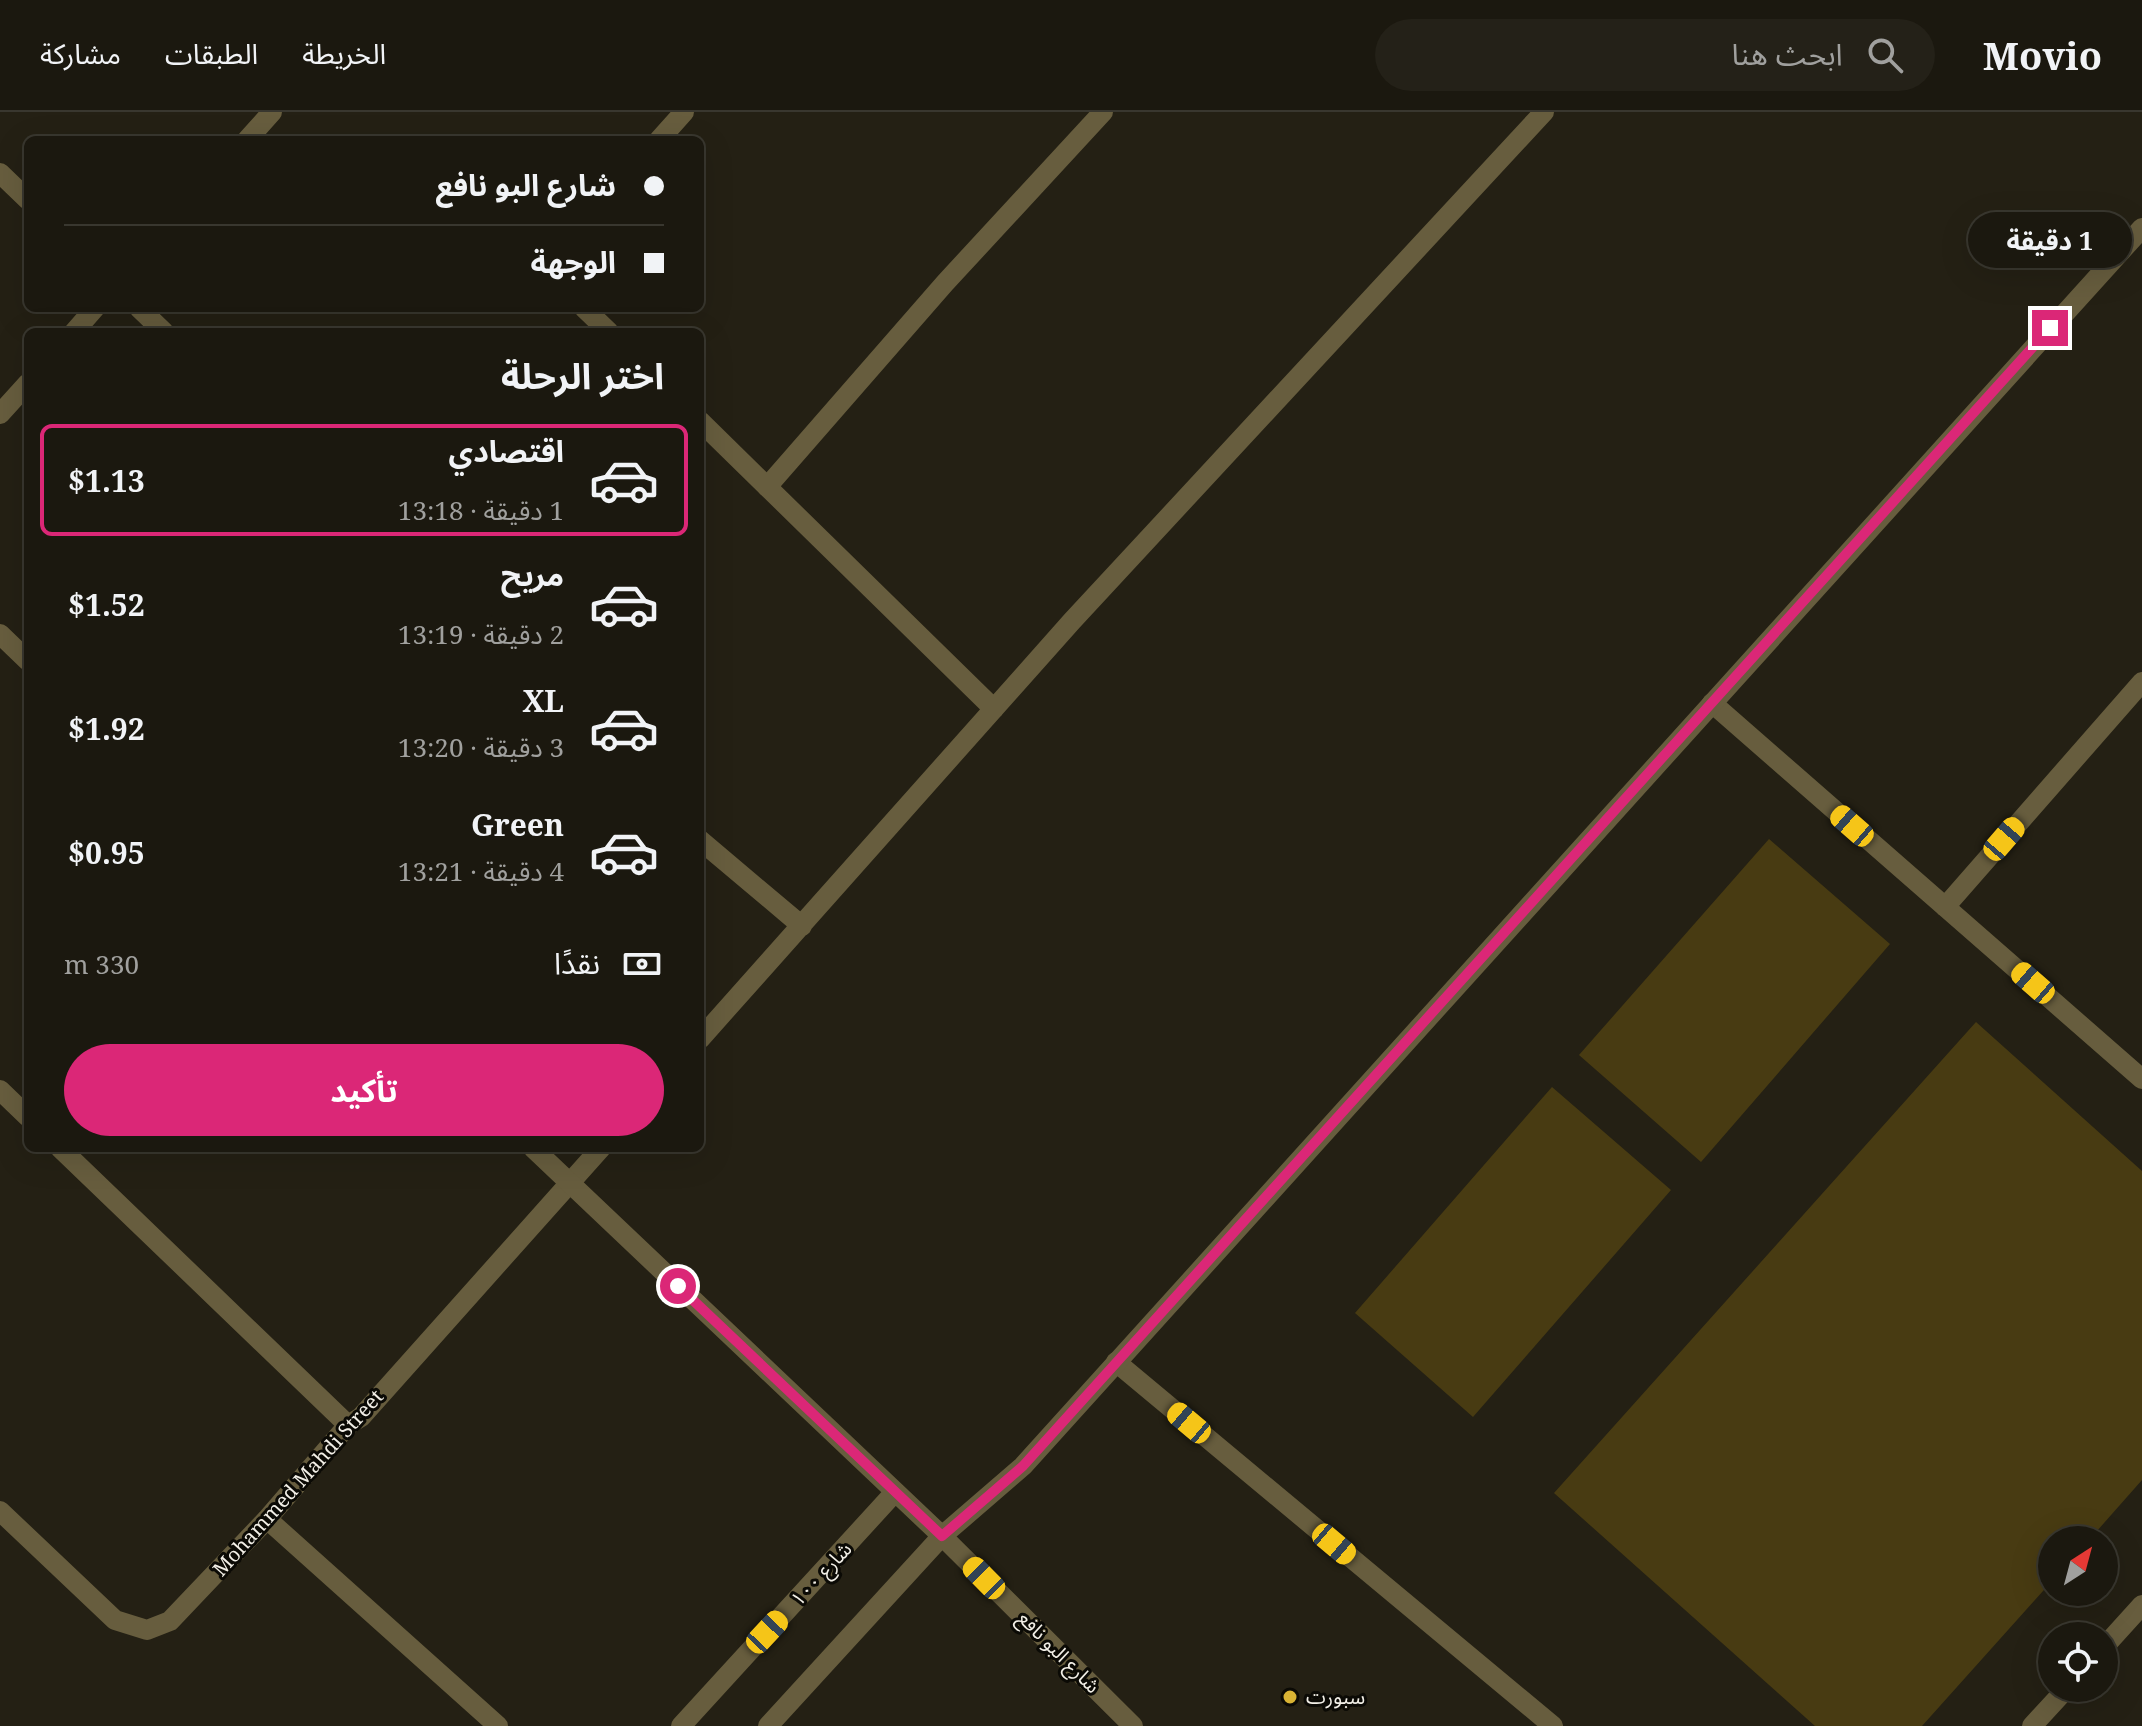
<!DOCTYPE html>
<html lang="ar">
<meta charset="utf-8">
<style>
:root{--surface:#1b180f;--page:#242118;--text:#f1f3f6;--muted:#a0a09e;--line:#39372f;--accent:#db2777}
body{margin:0;font-family:"Noto Serif","Noto Sans Arabic",serif;background:var(--page);color:var(--text);direction:rtl;height:100vh;display:flex;flex-direction:column;font-size:30px;white-space:nowrap}
*{box-sizing:border-box;margin:0}
p{font-size:26px;color:var(--muted)}
.icon{flex:none;width:44px;height:44px;fill:none;stroke:currentColor;stroke-width:2;stroke-linecap:round;stroke-linejoin:round}
.map{position:relative;flex:1;overflow:hidden;direction:ltr}
.drawer{position:absolute;left:24px;top:216px;width:680px;height:824px;display:flex;flex-direction:column;background:var(--surface);border-radius:12px;box-shadow:0 8px 32px #0002,0 0 0 2px var(--line);direction:rtl}
.drawer>*{flex:none}
.banner{position:absolute;left:24px;top:24px;width:680px;height:176px;border-radius:12px;box-shadow:0 8px 32px #0002,0 0 0 2px var(--line);direction:rtl;display:grid;align-content:center;height:176px;padding:0 40px;background:var(--surface)}
.needle{width:52px;rotate:36deg}
.tools{position:absolute;left:2038px;top:1414px;display:grid;gap:16px}
.tools a{display:grid;place-items:center;width:80px;height:80px;border-radius:50%;background:var(--surface);box-shadow:0 8px 32px #0002,0 0 0 2px var(--line);font-size:40px}
.end{position:absolute;width:36px;height:36px;margin:-18px;border:10px solid #db2777;background:#fff;box-shadow:0 0 0 4px #fff}
.from{border-radius:50%}
.bubble{position:absolute;height:56px;border-radius:28px;background:var(--surface);box-shadow:0 8px 32px #0002,0 0 0 2px var(--line);font-size:26px;font-weight:700;line-height:56px;text-align:center;direction:rtl}
.car{position:absolute;width:24px;height:48px;margin:-24px -12px;border-radius:10px;box-shadow:0 0 6px 2px #0007;background:linear-gradient(#f5c518 24%,#345 0 40%,#f5c518 0 76%,#345 0 86%,#f5c518 0)}
.banner b{display:flex;align-items:center;gap:28px;height:76px;font-size:30px}
.banner b+b{border-top:2px solid var(--line)}
.banner i{width:20px;height:20px;background:var(--text)}
ul{padding:0;list-style:none}
li{display:flex;align-items:center;gap:24px;height:112px;margin:0 16px 12px;padding:0 24px;border:4px solid transparent;border-radius:12px}
li div{flex:1}
li b{display:block;font-size:30px}
li em{font-style:normal;font-weight:700}
li.selected{border-color:var(--accent)}
li>.icon{width:72px;height:72px;stroke-width:1.5}
h2{padding:0 40px;font-size:36px;line-height:96px}
.pay{display:flex;align-items:center;gap:20px;height:88px;padding:0 40px;font-size:30px}
.pay p{margin-inline-start:auto}
.primary-button{display:flex;gap:16px;margin-top:auto;padding:16px 40px}
.primary-button a{flex:1;height:92px;border-radius:48px;background:var(--accent);color:#fff;font-size:32px;font-weight:700;line-height:92px;text-align:center}
header{display:flex;align-items:center;gap:48px;box-sizing:border-box;height:112px;padding:0 40px;background:var(--surface);border-bottom:2px solid var(--line)}
header strong{font-size:38px}
nav{display:flex;gap:44px;margin-inline-start:auto;font-size:28px}
.search{width:560px;height:72px;background:var(--page);display:flex;align-items:center;gap:20px;box-sizing:border-box;padding:0 28px;border-radius:44px;color:var(--muted);font-size:30px}
.map>svg:first-child{display:block}
</style>
<header>
<strong>Movio</strong>
<div class="search"><svg class="icon" aria-label="search" viewBox="0 0 24 24"><circle cx="10" cy="10" r="6"/><path d="M15 15l6 6"/></svg>ابحث هنا</div>
<nav><a>الخريطة</a><a>الطبقات</a><a>مشاركة</a></nav>
</header>
<div class="map">
<svg width="2142" height="1614" viewBox="0 0 2142 1614">
<rect width="100%" height="100%" fill="#242014"/>
<path fill="#483b12" d="M1769,727L1890,832L1701,1050L1579,943Z
M1976,910L2142,1059V1368L2089,1428H2052V1469L1922,1614H1815L1554,1381Z
M1552,975L1671,1078L1473,1305L1355,1201Z"/>
<g fill="none" stroke-linecap="round" stroke-linejoin="round">
<path stroke="#675d3e" stroke-width="20" d="M247,28L272,0
M659,28L684,0
M0,61L28,88
M139,196L164,220
M584,196L609,220
M74,220L95,196
M0,302L28,271
M700,309L994,597
M767,375L945,171L1103,0
M1712,591L2142,967
M700,728L802,814
M1945,795L2142,570
M700,927L1072,509L1544,0
M0,978L28,1005
M60,1036L348,1313
M1116,1250L1553,1614
M0,1399L115,1508L147,1518L170,1509L267,1407L348,1313L361,1305L601,1036
M267,1407L498,1614
M2104,1535L2142,1493
M2032,1614L2067,1576"/>
<path stroke="#675d3e" stroke-width="20" d="M0,522L28,549
M533,1036L942,1424L1133,1614
M681,1614L895,1380
M768,1614L942,1424L1023,1354L2142,116"/>
</g>
<g fill="none" stroke-linecap="round" stroke-linejoin="round">
<path stroke="#db2777" stroke-width="10" d="M678,1174L942,1424L1023,1354L2050,216"/>
</g>
<circle fill="#d9b334" stroke="#0b0a05" stroke-width="3" cx="1290" cy="1585" r="8"/>
<g text-anchor="middle" stroke-width="6" stroke-linejoin="round" paint-order="stroke">
<g font-size="20" fill="#f2efe7" stroke="#0b0a05">
<text transform="translate(298 1371) rotate(-48)" y="7">Mohammed Mahdi Street</text>
<text transform="translate(821 1462) rotate(-47)" y="7">شارع ١٠٠</text>
<text transform="translate(1059 1540) rotate(45)" y="7">شارع البو نافع</text>
</g>
<g font-size="20" fill="#f2efe7" stroke="#0b0a05" text-anchor="start">
<text x="1306" y="1592">سبورت</text>
</g>
</g>
</svg>
<div class="tools">
<a><svg class="needle" viewBox="-14 -14 28 28"><path d="M0-13l5 13h-10z" fill="#e53935"/><path d="M0 13l5-13h-10z" fill="#a0a09e"/></svg></a>
<a><svg class="icon" aria-label="locate" viewBox="0 0 24 24"><circle cx="12" cy="12" r="6"/><path d="M12 2v4M12 18v4M2 12h4M18 12h4"/></svg></a>
</div>
<i class="end from" style="left:678px;top:1174px"></i>
<i class="end" style="left:2050px;top:216px"></i>
<div class="bubble" style="left:1968px;top:100px;width:164px">1 دقيقة</div>
<i class="car" style="left:1852px;top:714px;rotate:311deg"></i>
<i class="car" style="left:2004px;top:727px;rotate:41deg"></i>
<i class="car" style="left:2033px;top:871px;rotate:311deg"></i>
<i class="car" style="left:1189px;top:1311px;rotate:310deg"></i>
<i class="car" style="left:1334px;top:1432px;rotate:130deg"></i>
<i class="car" style="left:984px;top:1466px;rotate:315deg"></i>
<i class="car" style="left:767px;top:1520px;rotate:43deg"></i>
<div class="banner">
<b><i class="from"></i>شارع البو نافع</b>
<b><i></i>الوجهة</b>
</div>
<section class="drawer">
<h2>اختر الرحلة</h2>
<ul>
<li class="selected"><svg class="icon" aria-label="car" viewBox="0 0 24 24"><path d="M5 17H2v-5l4-1 3-4h7l3 4 3 1v5h-3M9 17h6M6 11h13"/><circle cx="7" cy="17" r="2"/><circle cx="17" cy="17" r="2"/></svg><div><b>اقتصادي</b><p>1 دقيقة · 13:18</p></div><em>$1.13</em></li>
<li><svg class="icon" aria-label="car" viewBox="0 0 24 24"><path d="M5 17H2v-5l4-1 3-4h7l3 4 3 1v5h-3M9 17h6M6 11h13"/><circle cx="7" cy="17" r="2"/><circle cx="17" cy="17" r="2"/></svg><div><b>مريح</b><p>2 دقيقة · 13:19</p></div><em>$1.52</em></li>
<li><svg class="icon" aria-label="car" viewBox="0 0 24 24"><path d="M5 17H2v-5l4-1 3-4h7l3 4 3 1v5h-3M9 17h6M6 11h13"/><circle cx="7" cy="17" r="2"/><circle cx="17" cy="17" r="2"/></svg><div><b>XL</b><p>3 دقيقة · 13:20</p></div><em>$1.92</em></li>
<li><svg class="icon" aria-label="car" viewBox="0 0 24 24"><path d="M5 17H2v-5l4-1 3-4h7l3 4 3 1v5h-3M9 17h6M6 11h13"/><circle cx="7" cy="17" r="2"/><circle cx="17" cy="17" r="2"/></svg><div><b>Green</b><p>4 دقيقة · 13:21</p></div><em>$0.95</em></li>
</ul>
<div class="pay"><svg class="icon" aria-label="cash" viewBox="0 0 24 24"><path d="M3 7h18v10H3z"/><circle cx="12" cy="12" r="2"/></svg>نقدًا<p>330 m</p></div>
<div class="primary-button"><a>تأكيد</a></div>
</section>
</div>
